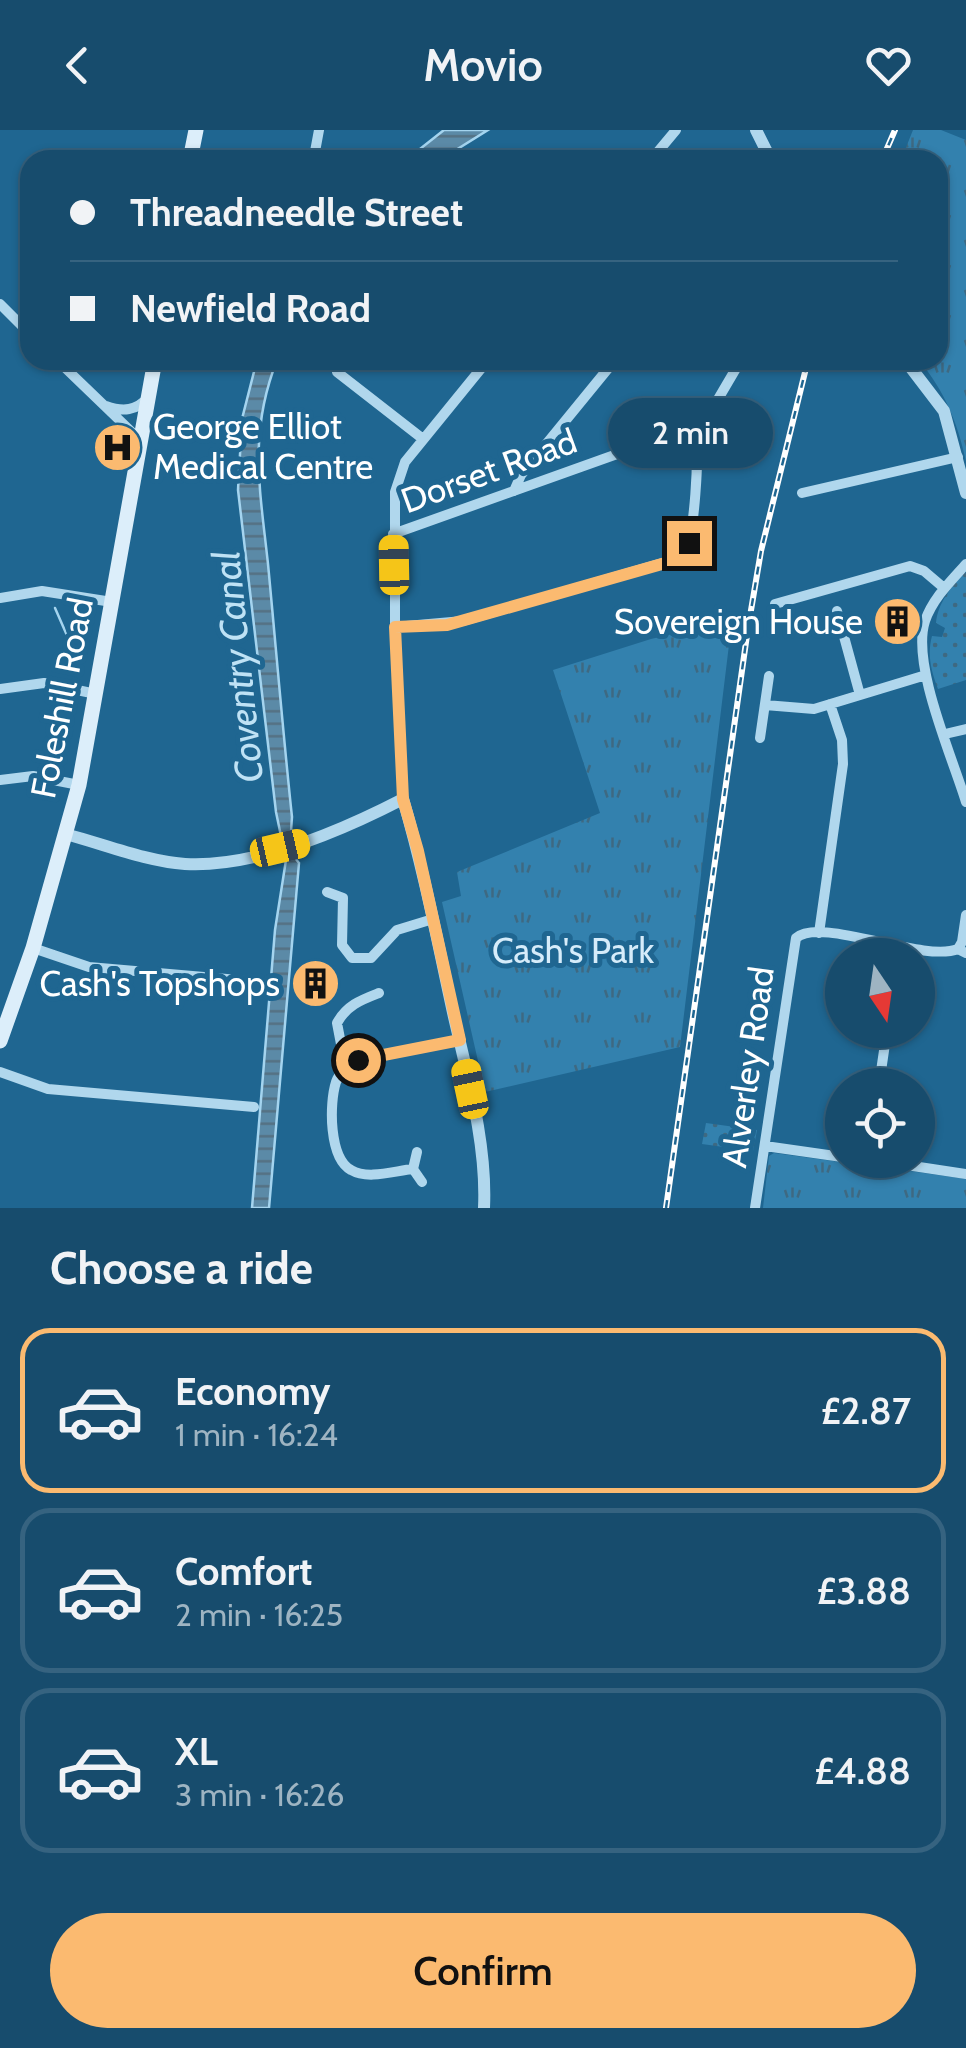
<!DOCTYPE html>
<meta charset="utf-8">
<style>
:root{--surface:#174c6d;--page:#245675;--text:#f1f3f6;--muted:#9eb4c2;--line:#366380;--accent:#fbba70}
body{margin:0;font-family:Cabin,sans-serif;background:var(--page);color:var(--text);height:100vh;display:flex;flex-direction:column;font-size:38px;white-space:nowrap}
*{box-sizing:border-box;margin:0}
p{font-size:32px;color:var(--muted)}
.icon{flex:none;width:55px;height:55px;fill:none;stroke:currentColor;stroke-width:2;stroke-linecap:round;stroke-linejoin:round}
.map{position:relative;height:1078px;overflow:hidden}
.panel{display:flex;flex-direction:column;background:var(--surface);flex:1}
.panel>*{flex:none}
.guide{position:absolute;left:20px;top:20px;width:928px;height:220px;border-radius:30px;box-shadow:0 2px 8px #0004,0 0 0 2px var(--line);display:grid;align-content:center;height:220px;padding:0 50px;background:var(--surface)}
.needle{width:65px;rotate:167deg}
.tools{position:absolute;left:825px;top:808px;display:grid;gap:20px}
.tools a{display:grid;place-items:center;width:110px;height:110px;border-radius:50%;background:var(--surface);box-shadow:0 2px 8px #0004,0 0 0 2px var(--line);font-size:50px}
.end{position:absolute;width:45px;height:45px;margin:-22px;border:12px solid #fbba70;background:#111;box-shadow:0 0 0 5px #111}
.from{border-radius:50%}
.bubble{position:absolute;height:70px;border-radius:35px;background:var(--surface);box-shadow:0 2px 8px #0004,0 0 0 2px var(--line);font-size:32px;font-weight:600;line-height:70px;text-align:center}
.car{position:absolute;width:30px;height:60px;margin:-30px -15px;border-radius:12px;box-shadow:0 0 8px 2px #0007;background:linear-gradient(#f5c518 24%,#345 0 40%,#f5c518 0 76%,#345 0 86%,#f5c518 0)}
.guide b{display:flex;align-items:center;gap:35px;height:95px;font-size:38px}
.guide b+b{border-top:2px solid var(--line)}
.guide i{width:25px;height:25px;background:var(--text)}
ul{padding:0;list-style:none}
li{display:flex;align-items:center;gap:30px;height:165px;margin:0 20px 15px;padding:0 30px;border:5px solid var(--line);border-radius:30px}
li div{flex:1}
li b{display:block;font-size:38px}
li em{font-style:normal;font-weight:600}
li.active{border-color:var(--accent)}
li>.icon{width:90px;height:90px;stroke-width:1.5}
h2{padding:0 50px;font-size:45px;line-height:120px}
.primary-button{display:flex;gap:20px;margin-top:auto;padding:20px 50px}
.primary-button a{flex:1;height:115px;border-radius:60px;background:var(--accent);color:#111;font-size:40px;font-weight:600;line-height:115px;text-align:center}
header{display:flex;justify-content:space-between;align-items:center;height:130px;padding:0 50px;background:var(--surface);font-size:45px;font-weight:600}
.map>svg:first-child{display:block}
</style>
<header><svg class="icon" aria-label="back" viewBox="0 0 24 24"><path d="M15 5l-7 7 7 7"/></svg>Movio<svg class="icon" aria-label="heart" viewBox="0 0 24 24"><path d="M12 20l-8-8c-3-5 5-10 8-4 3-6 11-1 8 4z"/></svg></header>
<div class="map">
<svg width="966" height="1078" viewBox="0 0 966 1078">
<defs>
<pattern id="grass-dots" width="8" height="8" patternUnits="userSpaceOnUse" patternTransform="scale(2.5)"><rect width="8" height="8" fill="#3381ae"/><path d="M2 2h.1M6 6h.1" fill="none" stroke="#3e6982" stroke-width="1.8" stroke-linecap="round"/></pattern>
<pattern id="park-tufts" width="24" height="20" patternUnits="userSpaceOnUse" patternTransform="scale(2.5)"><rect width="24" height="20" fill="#3381ae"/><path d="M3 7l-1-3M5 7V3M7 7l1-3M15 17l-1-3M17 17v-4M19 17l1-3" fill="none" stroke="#3e6982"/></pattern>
<pattern id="water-rules" width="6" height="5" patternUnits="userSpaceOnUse" patternTransform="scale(2.5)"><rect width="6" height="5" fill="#5b8aa7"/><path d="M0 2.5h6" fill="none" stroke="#557183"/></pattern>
</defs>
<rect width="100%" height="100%" fill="#1f6691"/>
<path fill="url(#grass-dots)" d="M963,443H966V550L938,559C931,540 927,525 932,506L942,507L945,498L936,493C938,472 951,459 963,443Z
M706,993L757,1000L753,1021L702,1014Z"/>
<path fill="url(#park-tufts)" d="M913,0H941L966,10V331C957,291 945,262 919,230H938V30H901Z
M732,490L680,917L485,962L442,772L461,766L457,742L600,683L553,540L651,509Z
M774,1023L855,1034L865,1032L875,1036L966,1049V1078H763L769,1026Z"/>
<path fill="url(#water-rules)" stroke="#a4d4ef" stroke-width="2.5" d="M444,0H488L443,28L406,30Z
M257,230H277C248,304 260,359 268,434C276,518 283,603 292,687C291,702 288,721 299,733L269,1078H252L275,800L286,730L276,682L238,360L242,289Z"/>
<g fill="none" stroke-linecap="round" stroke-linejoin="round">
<path stroke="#a4d4ef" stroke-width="2.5" d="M55,478L76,526"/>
<path stroke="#b0d7ed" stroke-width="10" d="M314,27L319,0
M651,30L676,0
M0,174L30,204
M57,230L140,310
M346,230L337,242L423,309
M106,276C123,282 136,281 149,267
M514,361L521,345L615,230
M802,363L958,327
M393,404L704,293L741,230
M966,434C951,451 933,468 925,491C911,534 952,626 966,672
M0,468L42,461L112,472
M775,474L910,436L924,441L944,458
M837,481L860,565
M395,497L463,491L683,427C695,410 700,319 695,297
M0,559L44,553L96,564
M765,575L814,579L926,545
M945,604L966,599
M760,608L769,546
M0,650L33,646L79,655
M403,669L395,497V362L405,332L488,230
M327,762L343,768L342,815L352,828H371L397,800L433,789
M819,803L843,634L842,610L830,574
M33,818L89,837L261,852
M958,819L962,812L966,785
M352,933L341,914L337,893C347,875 361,870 379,863
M0,942L48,959L254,977
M879,955L887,900
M765,1016L842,1027
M417,1022L413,1039L422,1052
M873,1030L966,1044
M413,1039C394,1041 368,1050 351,1040C329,1028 329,974 336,952C340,941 348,935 358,930L459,910
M755,1078L796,808C821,786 922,833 958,819L966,823"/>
<path stroke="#b0d7ed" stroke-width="12" d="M756,0L771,30
M905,230L944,281L966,363
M65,704C104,714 145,731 185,734C256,738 341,701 403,669C424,741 438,814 454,887C468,948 487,1015 484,1078"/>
<path stroke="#dceefa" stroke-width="15" d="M190,30L196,0
M0,911L33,818L79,655L155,230"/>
<defs>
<path id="rail" d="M882,30L895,0
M666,1078L748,498L761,421L808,230"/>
</defs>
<use href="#rail" stroke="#fff" stroke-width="6"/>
<use href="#rail" stroke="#1f6691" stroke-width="2.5" stroke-dasharray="8" stroke-linecap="butt"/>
</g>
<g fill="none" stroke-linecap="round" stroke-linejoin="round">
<path stroke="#fbba70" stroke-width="12" d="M358,930L460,910L418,721L403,669L395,497L447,495L676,430L687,422L689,413"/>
</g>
<defs>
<symbol id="hospital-disc" viewBox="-11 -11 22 22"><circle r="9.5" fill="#fbba70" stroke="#1f6691"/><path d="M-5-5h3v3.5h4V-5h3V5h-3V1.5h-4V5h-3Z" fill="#111"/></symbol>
<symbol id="building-disc" viewBox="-11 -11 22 22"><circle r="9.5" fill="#fbba70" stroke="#1f6691"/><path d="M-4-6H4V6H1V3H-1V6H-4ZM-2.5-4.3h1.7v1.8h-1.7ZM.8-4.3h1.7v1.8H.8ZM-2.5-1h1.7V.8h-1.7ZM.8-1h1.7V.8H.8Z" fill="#111"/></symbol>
</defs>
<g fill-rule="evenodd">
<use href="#hospital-disc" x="90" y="290" width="55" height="55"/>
<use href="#building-disc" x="870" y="464" width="55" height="55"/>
<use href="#building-disc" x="288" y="826" width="55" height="55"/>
</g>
<g text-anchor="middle" stroke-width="10" stroke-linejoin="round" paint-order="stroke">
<g font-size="35" fill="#fff" stroke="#1f6691" text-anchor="end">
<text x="153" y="309" text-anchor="start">George Elliot<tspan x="153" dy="40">Medical Centre</tspan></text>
<text x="863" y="504">Sovereign House</text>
<text x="280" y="866">Cash's Topshops</text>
</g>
<g font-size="35" fill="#fff" stroke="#1f6691">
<text transform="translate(489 341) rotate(-20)" y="12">Dorset Road</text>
<text transform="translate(62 568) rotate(-79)" y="12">Foleshill Road</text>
<text transform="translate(748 937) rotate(-82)" y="12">Alverley Road</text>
</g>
<g font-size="35" fill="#d6ecfa" stroke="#1f6691">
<text x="573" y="833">Cash's Park</text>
</g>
<g font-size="38" font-style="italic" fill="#bfe2f5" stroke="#1f6691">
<text transform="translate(238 537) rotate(-96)" y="13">Coventry Canal</text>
</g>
</g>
</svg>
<div class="tools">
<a><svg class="needle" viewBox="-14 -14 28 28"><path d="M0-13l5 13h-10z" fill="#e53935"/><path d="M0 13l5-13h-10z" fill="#9eb4c2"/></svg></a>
<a><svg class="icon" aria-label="locate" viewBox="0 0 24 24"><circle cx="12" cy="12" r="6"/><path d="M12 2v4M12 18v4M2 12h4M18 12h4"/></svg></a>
</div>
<i class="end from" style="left:358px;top:930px"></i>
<i class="end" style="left:689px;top:413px"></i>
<div class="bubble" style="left:608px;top:268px;width:165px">2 min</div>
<i class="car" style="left:394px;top:435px;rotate:359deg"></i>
<i class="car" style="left:280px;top:718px;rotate:77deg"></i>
<i class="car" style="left:470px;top:959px;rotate:348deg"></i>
<div class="guide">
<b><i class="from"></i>Threadneedle Street</b>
<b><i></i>Newfield Road</b>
</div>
</div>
<section class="panel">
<h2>Choose a ride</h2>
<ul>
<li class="active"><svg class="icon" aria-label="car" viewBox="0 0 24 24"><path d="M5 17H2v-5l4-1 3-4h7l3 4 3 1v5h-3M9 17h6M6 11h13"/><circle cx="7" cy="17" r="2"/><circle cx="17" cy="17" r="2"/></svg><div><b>Economy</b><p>1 min · 16:24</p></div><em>£2.87</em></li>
<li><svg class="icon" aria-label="car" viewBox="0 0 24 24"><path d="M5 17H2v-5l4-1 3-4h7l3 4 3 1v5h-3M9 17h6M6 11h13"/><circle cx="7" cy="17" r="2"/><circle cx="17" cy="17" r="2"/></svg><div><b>Comfort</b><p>2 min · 16:25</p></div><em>£3.88</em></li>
<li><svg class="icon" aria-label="car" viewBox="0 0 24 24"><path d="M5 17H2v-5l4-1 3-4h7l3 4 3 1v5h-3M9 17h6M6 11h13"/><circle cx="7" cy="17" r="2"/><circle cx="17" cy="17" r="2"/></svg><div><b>XL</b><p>3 min · 16:26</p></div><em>£4.88</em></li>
</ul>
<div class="primary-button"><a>Confirm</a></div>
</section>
